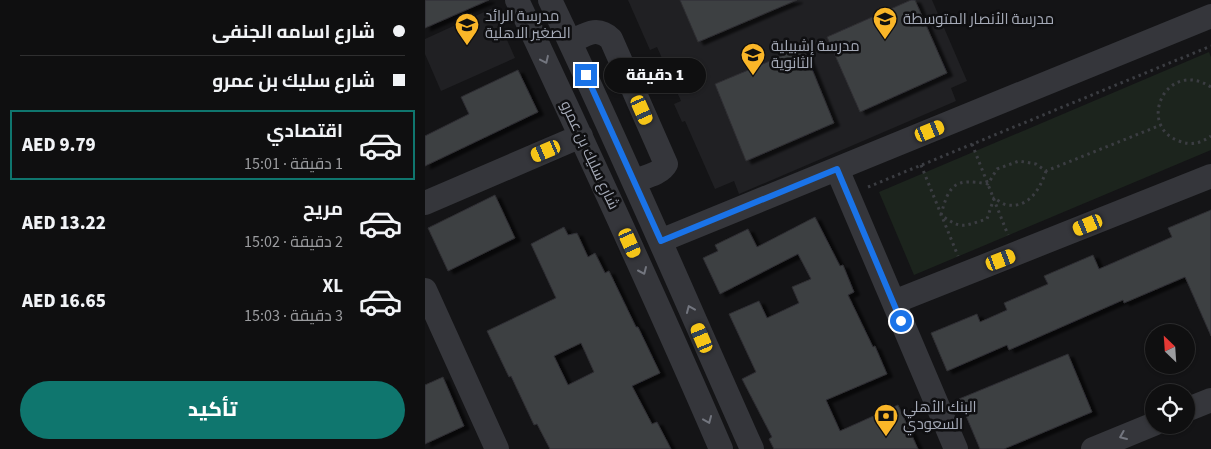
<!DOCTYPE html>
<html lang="ar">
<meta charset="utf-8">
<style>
:root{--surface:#0f0f10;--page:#1d1d1e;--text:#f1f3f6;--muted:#9b9c9f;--line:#2f2f30;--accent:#0f766e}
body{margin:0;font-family:"Source Sans 3",Cairo,sans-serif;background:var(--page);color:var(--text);direction:rtl;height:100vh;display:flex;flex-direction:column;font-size:19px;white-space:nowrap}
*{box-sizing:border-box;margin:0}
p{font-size:16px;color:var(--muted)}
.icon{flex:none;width:28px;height:28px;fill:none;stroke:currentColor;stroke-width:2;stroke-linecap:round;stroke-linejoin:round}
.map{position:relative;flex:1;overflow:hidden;direction:ltr}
.side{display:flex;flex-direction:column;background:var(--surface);width:425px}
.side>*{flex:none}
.guide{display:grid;align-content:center;height:110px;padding:0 20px;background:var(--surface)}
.needle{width:32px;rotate:335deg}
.tools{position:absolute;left:720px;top:324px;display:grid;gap:10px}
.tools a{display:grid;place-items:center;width:50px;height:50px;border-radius:50%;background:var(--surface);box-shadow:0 1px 4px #0004,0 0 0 1px var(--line);font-size:25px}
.end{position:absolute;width:22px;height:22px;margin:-11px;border:6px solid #1a73e8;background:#fff;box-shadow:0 0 0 2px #fff}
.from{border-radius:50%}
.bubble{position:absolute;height:35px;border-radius:18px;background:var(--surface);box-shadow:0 1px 4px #0004,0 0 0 1px var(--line);font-size:16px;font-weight:800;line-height:35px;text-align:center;direction:rtl}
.car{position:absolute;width:15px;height:30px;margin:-15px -8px;border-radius:6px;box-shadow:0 0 4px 1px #0007;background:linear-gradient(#f5c518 24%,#345 0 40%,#f5c518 0 76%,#345 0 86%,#f5c518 0)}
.guide b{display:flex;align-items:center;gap:18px;height:48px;font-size:19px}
.guide b+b{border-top:1px solid var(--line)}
.guide i{width:12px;height:12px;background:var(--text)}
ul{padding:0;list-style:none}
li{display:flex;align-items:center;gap:15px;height:70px;margin:0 10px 8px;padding:0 10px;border:2px solid transparent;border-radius:0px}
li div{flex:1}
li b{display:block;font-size:19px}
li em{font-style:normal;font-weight:800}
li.on{border-color:var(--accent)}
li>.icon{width:45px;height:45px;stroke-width:1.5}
.cta{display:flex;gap:10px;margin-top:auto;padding:10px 20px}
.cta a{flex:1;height:58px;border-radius:30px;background:var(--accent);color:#fff;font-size:20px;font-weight:800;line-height:58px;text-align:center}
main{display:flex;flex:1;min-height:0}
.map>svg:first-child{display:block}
</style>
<main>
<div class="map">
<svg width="786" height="449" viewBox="0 0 786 449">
<defs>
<filter id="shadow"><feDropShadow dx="5.5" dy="3" stdDeviation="1" flood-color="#0009"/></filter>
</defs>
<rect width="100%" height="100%" fill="#141416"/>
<path fill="#202023" d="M203,0H507L542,81L526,88L531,101L314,194L309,181L290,189L260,121L257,122L249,104L256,101L232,47L225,50Z
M68,8L90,58L16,91L0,54V39Z"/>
<path fill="#1c241d" d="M784,52L786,57V150L489,275L454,192Z"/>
<path fill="#3e3f43" stroke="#2e2e32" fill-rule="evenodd" filter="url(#shadow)" d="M0,0H64L0,28Z
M255,0H372L273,42Z
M486,0H490L522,73L435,112L402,37Z
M378,47L409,123L321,161L290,84Z
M93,70L113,112L0,166V136L44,114L36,97Z
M70,195L90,238L23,271L3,228Z
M786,210V336L760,277L699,303L698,300L584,350L582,345L522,371L506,333L552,314L555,322L582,310L579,303L623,284L619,276L668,255L674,269L747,237L743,228Z
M390,217L415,266L418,265L429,292L423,295L448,347L450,346L462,374L401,400L415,431L473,405L493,449H349L344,439L347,437L317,379L331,372L304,314L334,301L342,318L374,303L367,287L386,279L373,254L295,294L278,258L293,251L290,245L323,229L332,247Z
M139,227L143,235L152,233L163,257L170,253L180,273L184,271L211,327H213L235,373L207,386L227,424L232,422L246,449H125L112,424L109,425L86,376L84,377L62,331L131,298L106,244ZM156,343L169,372L143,385L129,356Z
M643,354L667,412L579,449H555L534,399Z
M18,377L39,426L0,444V385Z"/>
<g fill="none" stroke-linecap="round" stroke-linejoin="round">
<path stroke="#3b3d42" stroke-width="3" stroke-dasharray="2.5 4" stroke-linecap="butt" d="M786,87C741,58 711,126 754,141C766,146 776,143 786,136
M547,144L583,235
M496,165L533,256
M621,171C615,189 604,208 583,205C578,205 573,200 569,198L562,219C538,226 537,230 516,215C524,184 530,178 563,184L572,169L594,161L611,164L621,171L736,125
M443,187L786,46"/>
<path stroke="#35363b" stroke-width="24" d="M92,0C162,149 231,298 296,449
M125,0C196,148 260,299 327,449
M145,42C160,35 172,25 186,39L241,164C236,174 219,177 209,181
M412,169L531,449
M0,203L156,136
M235,241L786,16
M0,290L72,449
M469,302L786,176
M761,410L786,400
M668,449L729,424"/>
</g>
<defs><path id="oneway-chevron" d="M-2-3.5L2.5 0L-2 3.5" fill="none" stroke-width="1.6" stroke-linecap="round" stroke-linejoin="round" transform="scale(1.25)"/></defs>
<g stroke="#73767f">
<use href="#oneway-chevron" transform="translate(120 60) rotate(65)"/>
<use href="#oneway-chevron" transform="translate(218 271) rotate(66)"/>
<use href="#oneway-chevron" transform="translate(265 309) rotate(-113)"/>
<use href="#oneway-chevron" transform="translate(283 420) rotate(67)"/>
<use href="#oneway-chevron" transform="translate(698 436) rotate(157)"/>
</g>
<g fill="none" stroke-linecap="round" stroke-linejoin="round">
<path stroke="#1a73e8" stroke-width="6" d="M161,75L236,241L412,169L476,321"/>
</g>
<defs>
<symbol id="school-pin" viewBox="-11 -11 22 30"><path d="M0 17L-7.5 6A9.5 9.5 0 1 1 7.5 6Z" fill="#fab628" stroke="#0f0f11"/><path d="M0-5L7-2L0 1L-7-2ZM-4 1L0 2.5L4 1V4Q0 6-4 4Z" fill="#111"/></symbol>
<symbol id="bank-pin" viewBox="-11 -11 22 30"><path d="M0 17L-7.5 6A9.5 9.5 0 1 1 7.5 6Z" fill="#fab628" stroke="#0f0f11"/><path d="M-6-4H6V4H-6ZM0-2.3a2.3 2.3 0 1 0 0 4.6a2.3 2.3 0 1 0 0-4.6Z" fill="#111"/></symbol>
</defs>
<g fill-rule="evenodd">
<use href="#school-pin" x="446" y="5" width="28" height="38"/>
<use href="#school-pin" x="28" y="11" width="28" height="38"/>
<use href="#school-pin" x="314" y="41" width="28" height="38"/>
<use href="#bank-pin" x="447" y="402" width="28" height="38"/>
</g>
<g text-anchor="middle" stroke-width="5" stroke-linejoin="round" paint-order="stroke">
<g font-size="15" fill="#a5aab7" stroke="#0f0f11" text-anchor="start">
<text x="60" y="21">مدرسة الرائد<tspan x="60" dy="17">الصغير الاهلية</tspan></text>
<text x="478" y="24">مدرسة الأنصار المتوسطة</text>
<text x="346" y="51">مدرسة إشبيلية<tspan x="346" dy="17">الثانوية</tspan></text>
<text x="478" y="412">البنك الأهلي<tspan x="478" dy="17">السعودي</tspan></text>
</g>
<g font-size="15" fill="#a5aab7" stroke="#0f0f11">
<text transform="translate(165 155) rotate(65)" y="5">شارع سليك بن عمرو</text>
</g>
</g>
</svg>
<div class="tools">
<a><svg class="needle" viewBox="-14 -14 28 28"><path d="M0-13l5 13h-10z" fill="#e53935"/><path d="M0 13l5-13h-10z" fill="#9b9c9f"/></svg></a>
<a><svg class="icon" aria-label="locate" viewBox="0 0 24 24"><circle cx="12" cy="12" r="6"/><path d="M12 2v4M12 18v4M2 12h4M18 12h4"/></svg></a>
</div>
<i class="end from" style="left:476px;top:321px"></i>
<i class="end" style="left:161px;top:75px"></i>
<div class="bubble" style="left:179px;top:58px;width:102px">1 دقيقة</div>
<i class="car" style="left:217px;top:110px;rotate:156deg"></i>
<i class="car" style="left:505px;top:131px;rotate:68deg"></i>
<i class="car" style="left:121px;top:151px;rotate:247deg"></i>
<i class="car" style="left:663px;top:225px;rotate:248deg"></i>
<i class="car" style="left:205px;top:243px;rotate:156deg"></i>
<i class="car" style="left:576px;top:260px;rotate:69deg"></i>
<i class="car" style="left:277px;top:338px;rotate:337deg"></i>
</div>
<section class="side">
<div class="guide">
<b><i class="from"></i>شارع اسامه الجنفى</b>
<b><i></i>شارع سليك بن عمرو</b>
</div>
<ul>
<li class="on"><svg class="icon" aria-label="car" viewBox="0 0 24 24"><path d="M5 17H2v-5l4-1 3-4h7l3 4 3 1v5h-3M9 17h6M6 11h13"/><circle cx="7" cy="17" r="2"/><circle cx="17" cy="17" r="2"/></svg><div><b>اقتصادي</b><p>1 دقيقة · 15:01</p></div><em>AED 9.79</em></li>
<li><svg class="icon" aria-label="car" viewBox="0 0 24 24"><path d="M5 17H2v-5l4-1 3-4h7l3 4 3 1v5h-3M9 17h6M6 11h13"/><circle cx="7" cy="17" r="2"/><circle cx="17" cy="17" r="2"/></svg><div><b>مريح</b><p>2 دقيقة · 15:02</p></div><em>AED 13.22</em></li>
<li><svg class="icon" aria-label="car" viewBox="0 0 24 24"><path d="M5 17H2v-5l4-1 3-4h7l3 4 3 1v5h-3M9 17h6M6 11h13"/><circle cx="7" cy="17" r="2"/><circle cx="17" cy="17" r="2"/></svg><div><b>XL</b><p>3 دقيقة · 15:03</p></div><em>AED 16.65</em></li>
</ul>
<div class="cta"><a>تأكيد</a></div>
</section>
</main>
